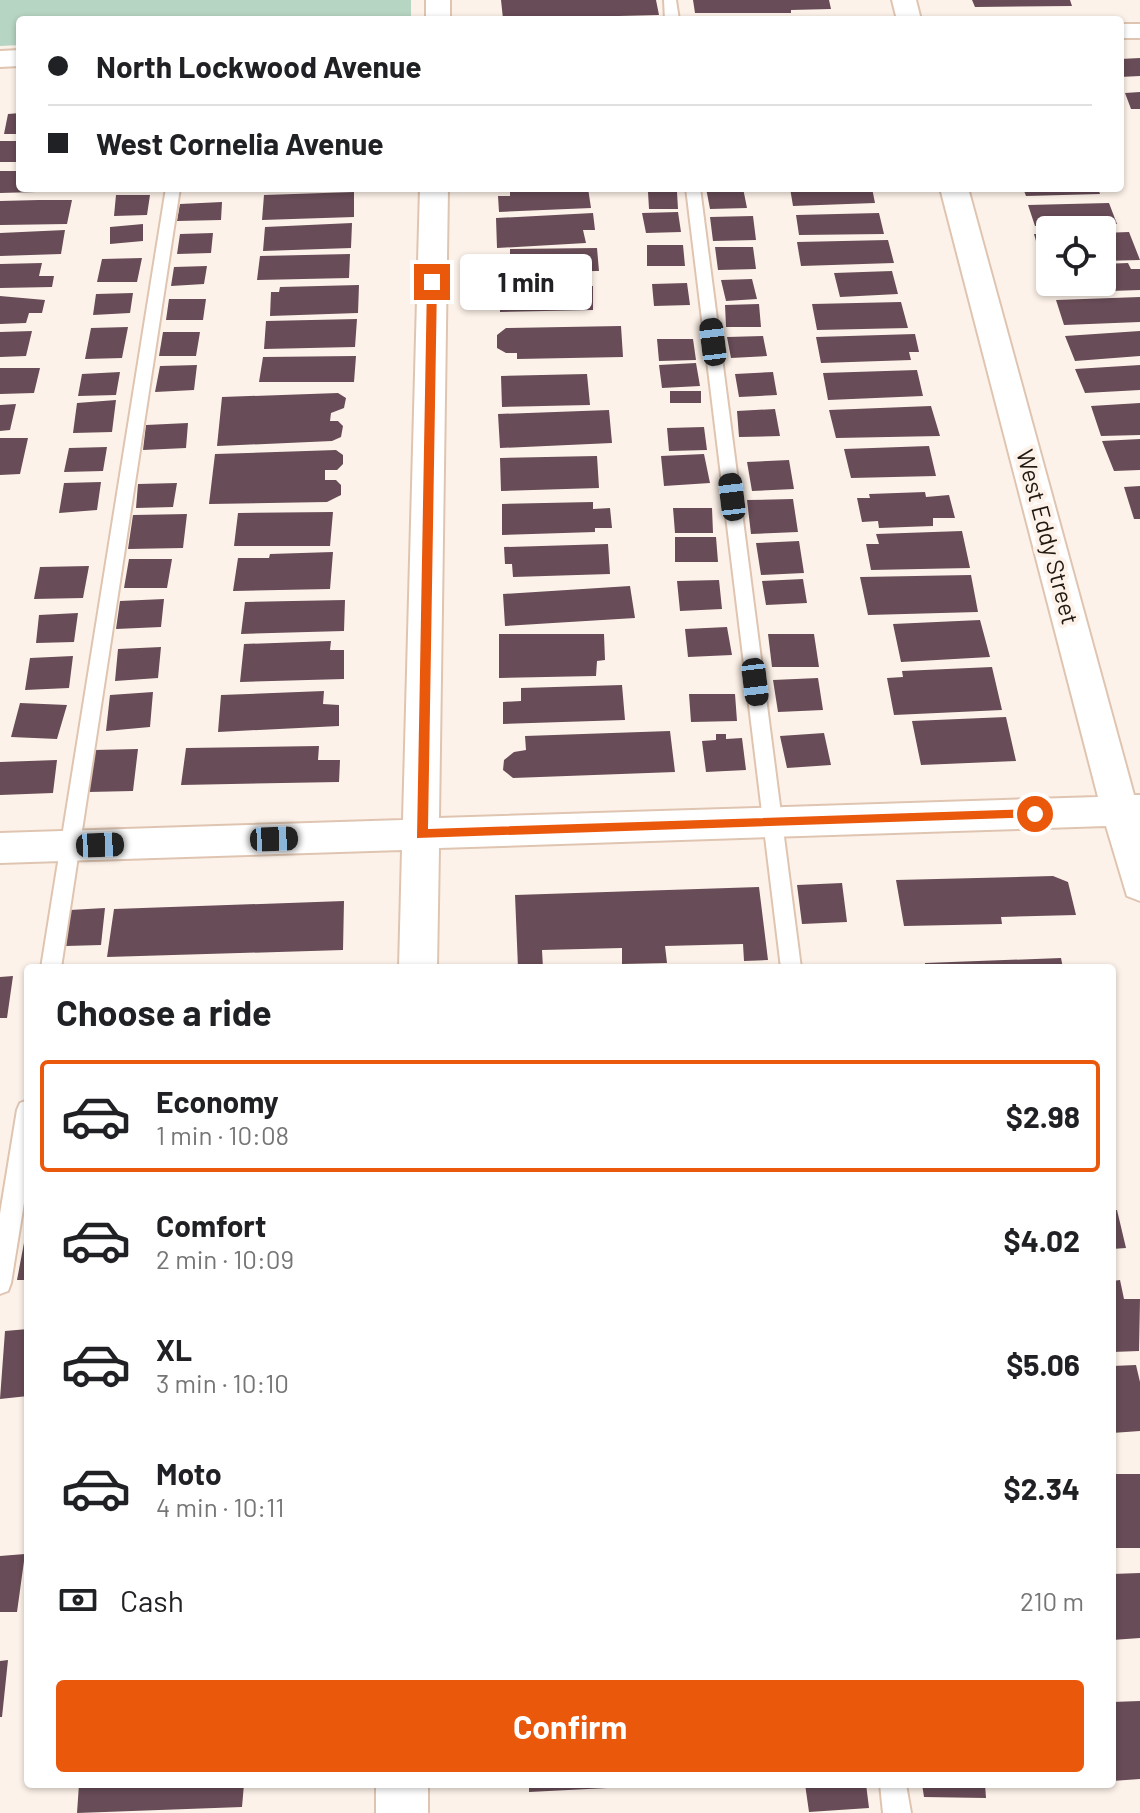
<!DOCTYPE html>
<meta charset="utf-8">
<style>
:root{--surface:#fff;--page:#f2f2f2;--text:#202124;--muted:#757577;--line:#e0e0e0;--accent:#ea580c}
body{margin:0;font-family:Barlow,sans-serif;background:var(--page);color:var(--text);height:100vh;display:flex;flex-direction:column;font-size:30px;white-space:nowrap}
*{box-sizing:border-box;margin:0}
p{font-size:26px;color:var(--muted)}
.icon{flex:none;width:44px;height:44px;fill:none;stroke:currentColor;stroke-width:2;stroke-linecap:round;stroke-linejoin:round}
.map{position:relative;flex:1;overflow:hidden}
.panel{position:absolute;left:24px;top:964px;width:1092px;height:824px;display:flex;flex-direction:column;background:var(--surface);border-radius:8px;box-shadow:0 2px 6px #0004}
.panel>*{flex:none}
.guide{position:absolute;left:16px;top:16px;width:1108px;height:176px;border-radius:8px;box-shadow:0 2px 6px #0004;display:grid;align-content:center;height:176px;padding:0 32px;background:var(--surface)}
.controls{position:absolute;left:1036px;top:216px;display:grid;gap:16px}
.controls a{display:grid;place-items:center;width:80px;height:80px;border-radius:8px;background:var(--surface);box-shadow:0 2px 6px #0004;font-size:40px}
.end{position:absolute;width:36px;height:36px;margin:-18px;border:10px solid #ea580c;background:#fff;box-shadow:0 0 0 4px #fff}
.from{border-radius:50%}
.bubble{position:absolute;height:56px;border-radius:8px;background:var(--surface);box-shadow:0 2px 6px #0004;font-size:26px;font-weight:700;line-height:56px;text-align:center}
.car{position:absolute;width:24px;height:48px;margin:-24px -12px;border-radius:10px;box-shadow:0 0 6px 2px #0007;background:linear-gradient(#222 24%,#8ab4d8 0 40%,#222 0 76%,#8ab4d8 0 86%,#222 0)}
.guide b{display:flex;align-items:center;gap:28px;height:76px;font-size:30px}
.guide b+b{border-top:2px solid var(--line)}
.guide i{width:20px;height:20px;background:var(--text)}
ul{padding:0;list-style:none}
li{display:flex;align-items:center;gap:24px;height:112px;margin:0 16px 12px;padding:0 16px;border:4px solid transparent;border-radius:8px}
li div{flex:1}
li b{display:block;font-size:30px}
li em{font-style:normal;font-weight:700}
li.active{border-color:var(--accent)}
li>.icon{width:72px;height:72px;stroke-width:1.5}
h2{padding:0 32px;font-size:36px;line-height:96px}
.pay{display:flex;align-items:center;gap:20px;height:88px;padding:0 32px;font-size:30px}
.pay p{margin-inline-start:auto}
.primary-button{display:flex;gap:16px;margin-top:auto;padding:16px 32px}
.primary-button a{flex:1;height:92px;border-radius:8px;background:var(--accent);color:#fff;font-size:32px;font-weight:700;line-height:92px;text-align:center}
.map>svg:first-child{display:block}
</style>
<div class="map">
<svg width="1140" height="1813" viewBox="0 0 1140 1813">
<rect width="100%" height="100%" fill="#fdf2e9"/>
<path fill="#b7d5c3" d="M0,0H411V20H20V45L0,46Z"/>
<path fill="#684c57" d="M501,0H656L659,15L503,19Z
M693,0H829L831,9L791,10V13H695Z
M972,0H1070L1072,6L975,7Z
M1140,58V76L1120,77V59Z
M1140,92V109H1131L1125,93Z
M20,113V134H4L8,114Z
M0,141H20V162H0Z
M0,171H20V188H72V191L0,193Z
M588,188L591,208L499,212L498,196H510V189Z
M706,188H743L747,208L710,209Z
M790,188H872L875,203L793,206Z
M1023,188H1098L1100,194L1026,196Z
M354,192V217L262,220L264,195Z
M648,192H677L678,209H649Z
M116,195H150L147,215L114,216Z
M39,200H72L67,224L0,225V201Z
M222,202L221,220L177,221L180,204Z
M1109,203L1117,224L1035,226L1028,205Z
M678,212L681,232L646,233L642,213Z
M593,213L595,230H583L586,243L497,248L496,218Z
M879,213L884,234L799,235L796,215Z
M753,216L756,240L713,241L710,217Z
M352,223L351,248L263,251L265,227Z
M143,224V241L110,244V227Z
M65,230L61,254L0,256V233Z
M1129,232L1140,260L1102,261V233Z
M213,233L211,253L177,254L180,234Z
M1034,234H1050V262H1042Z
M888,240L894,263L801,266L797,242Z
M647,245H683L685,266H647Z
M715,247H753L756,269L718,270Z
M597,248L599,271L510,272V249Z
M350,254L349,278L257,280L260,256Z
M142,258L137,282H97L102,259Z
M42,263L39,276H54L52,287L0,288V264Z
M1128,263L1131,269H1140V290L1052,293L1043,266H1050V282H1102V264Z
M207,266L204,284L171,286L174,267Z
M892,271L898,294L840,297L834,273Z
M752,279L757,299L726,301L721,280Z
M687,283L690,305L654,306L652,284Z
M359,285L358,313L270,316L271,292H279L280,287Z
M593,286V310L500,312V298H508V288Z
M133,293L130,313L93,315L96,294Z
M0,296L45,300L42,313H29L26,323L0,324Z
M1140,297V322L1064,325L1056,300Z
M169,299H206L203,320H166Z
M901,302L908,328L817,330L812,304Z
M759,304L761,327H726L725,305Z
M357,319L355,347L264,349L266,321Z
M621,326L623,357L517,359V353H506L497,348V335L506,328Z
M128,327L122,358L85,359L91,328Z
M32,331L26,356L0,357V332Z
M1140,331V356L1075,361L1065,336Z
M163,332H200L196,356H159Z
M915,334L919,352H909L911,360L821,363L816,337Z
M763,336L767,356L731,358L727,337Z
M657,339H693L696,360L659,361Z
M356,356L354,382H259L263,357Z
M696,363L700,386L662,388L659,365Z
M197,365L194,390L155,392L160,366Z
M1140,365V390L1085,393L1075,369Z
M0,368H40L34,393L0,394Z
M917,370L923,396L828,400L823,373Z
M120,372L116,395L78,396L82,374Z
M773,372L777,395L739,397L735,374Z
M587,374L590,405L502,407L501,376Z
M670,391H701V403H670Z
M338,393L346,398L344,408L331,413L330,421H338L343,426L341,437L332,441L217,446L222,397Z
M116,400L112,432L73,433L77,403Z
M1140,403V435L1101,436L1091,406Z
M16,404L10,430L0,431V405Z
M931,406L940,436L836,438L829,410Z
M775,409L780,436L739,437L737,411Z
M609,410L612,443L500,448L498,414Z
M188,423L186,448L143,450L146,425Z
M704,427L707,450L669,451L667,428Z
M0,438H28L20,474L0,475Z
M1140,439V470L1114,471L1102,441Z
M929,446L936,476L851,478L844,449Z
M107,447L103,471L64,472L69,448Z
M336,450L343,455V464L337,470H325V480H336L341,485V495L327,502L209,504L215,454Z
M704,454L710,483L664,486L661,456Z
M597,456L599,488L501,491L500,458Z
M789,460L794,489L752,491L747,462Z
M101,482L97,510L59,513L64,483Z
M177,483L173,507L136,508L138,484Z
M1140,486V519H1134L1124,487Z
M925,492L926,497L949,495L955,518H933V526L879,528L878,521L862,522L857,498H870L869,494Z
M793,499L798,532L751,534L747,500Z
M593,502V509L610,508L612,528H595V532L502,535V504Z
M673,508H712L713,533H675Z
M333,512L330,546H234L238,513Z
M187,514L183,548L128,549L133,515Z
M962,531L970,568L871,570L866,544H879L876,534Z
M675,537H716L718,562H675Z
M799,541L804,573L761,575L756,543Z
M608,544L610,574L513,577L512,564H505L504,547Z
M333,552L330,589L233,591L238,558H269L270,554Z
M129,559H172L167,588H124Z
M89,566L83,598L34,599L40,567Z
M971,575L978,612L868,615L860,577Z
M803,579L807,603L766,605L762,581Z
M719,580L722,609L680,611L677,581Z
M630,586L635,618L505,626L503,594Z
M164,599L161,627L116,629L120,601Z
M345,600L344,631L241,634L245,602Z
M78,613L74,642L36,643L39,615Z
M980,620L990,657L901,662L893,624Z
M727,627L732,655L688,657L685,629Z
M499,634H604L605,660L597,661L596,676L499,678Z
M768,634H814L819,667H772Z
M331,641L330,650H344V679L240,682L244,644Z
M161,647L158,678L115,681L118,649Z
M73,656L69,688L25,690L30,658Z
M992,667L1002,710L894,715L887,678L903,677L902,671Z
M818,678L823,710L778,712L773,680Z
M622,685L625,720L503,724V702L521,701V688Z
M324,691L323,704L339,705V726L218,732L221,695Z
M153,692L150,727L106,731L110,695Z
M689,694H735L737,721L691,722Z
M20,703L67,705L57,739L11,737Z
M1006,717L1016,761L921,765L912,721Z
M670,731L675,772L513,778L503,770L504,760L514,752L526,750L525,736Z
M824,733L831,765L787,768L780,736Z
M716,734H726V739L742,738L746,770L706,772L702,741L716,740Z
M319,746L318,760H340L339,782L181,785L186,748Z
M138,749L133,791L88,792L94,750Z
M57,760L53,793L0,795V762Z
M1053,876L1068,882L1076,915L1001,917L1002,924L904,926L896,880Z
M842,883L847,922L802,924L797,885Z
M759,887L768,960L744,961L743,944L665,946L667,963L622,964V948L542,950L543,968H518L515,895Z
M344,901L343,950L107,957L114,909Z
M105,908L101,945L66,946L70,910Z
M1061,958L1063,968H925V963Z
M13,976L7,1018H0V977Z
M1112,1210H1117L1126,1248L1112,1249Z
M27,1227L28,1280H17Z
M1120,1280L1124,1299H1140L1139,1351L1112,1352V1281Z
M28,1329V1396L0,1399L5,1331Z
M1136,1365L1140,1382V1431L1112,1433V1366Z
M1112,1474H1140V1548H1112Z
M25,1554L17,1612H0V1556Z
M1140,1573V1638L1112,1640V1574Z
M8,1660L2,1717H0V1661Z
M1140,1701V1779L1112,1781V1702Z
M79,1784H244L242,1807L77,1813Z
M529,1784H647V1786L529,1792Z
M805,1784H866L869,1808L809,1812Z
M922,1784H985L986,1798L924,1797Z"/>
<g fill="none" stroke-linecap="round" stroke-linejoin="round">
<defs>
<path id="lane" d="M664,0H676L679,20H665Z
M166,188H180L61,968H41Z
M686,188H700L801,968H781Z
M28,1100V1178L11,1283L8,1291L0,1294V1214L17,1110L20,1103Z
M880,1784H906L911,1813H883Z"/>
<path id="street" d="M426,0H450V20H426Z
M892,0H916L921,20H897Z
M1120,24H1140V38H1120Z
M20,50V66L0,67V51Z
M420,188H448L439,818L1098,797L940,188H968L1134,795H1140V901L1127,896L1106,826L439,848L437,968H399L402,850L0,863V833L403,820Z
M376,1784H428V1813H376Z"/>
</defs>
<use href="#lane" stroke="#dfc5b1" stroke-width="4"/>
<use href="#street" stroke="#dfc5b1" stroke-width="4"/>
<use href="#lane" fill="#fff" fill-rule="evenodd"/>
<use href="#street" fill="#fff" fill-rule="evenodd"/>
</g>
<path fill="#ea580c" d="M432,279L437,282L428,829L1035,809L1041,814L1039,817L417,838L427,282Z"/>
<g text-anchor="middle" stroke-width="8" stroke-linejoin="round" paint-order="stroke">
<g font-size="24" fill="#211810" stroke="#fdf2e9">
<text transform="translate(1047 537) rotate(75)" y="8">West Eddy Street</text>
</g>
</g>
</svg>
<div class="controls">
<a><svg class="icon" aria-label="locate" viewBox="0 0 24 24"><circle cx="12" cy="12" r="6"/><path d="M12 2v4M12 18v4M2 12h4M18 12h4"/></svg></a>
</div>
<i class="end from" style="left:1035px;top:814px"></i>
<i class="end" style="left:432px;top:282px"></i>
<div class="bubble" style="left:460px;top:254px;width:132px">1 min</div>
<i class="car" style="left:713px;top:342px;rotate:353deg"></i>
<i class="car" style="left:732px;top:497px;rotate:353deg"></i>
<i class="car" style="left:755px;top:682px;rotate:173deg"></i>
<i class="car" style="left:274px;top:839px;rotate:88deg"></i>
<i class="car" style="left:100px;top:845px;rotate:88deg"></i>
<div class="guide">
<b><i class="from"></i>North Lockwood Avenue</b>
<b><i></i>West Cornelia Avenue</b>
</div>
<section class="panel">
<h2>Choose a ride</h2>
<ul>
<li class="active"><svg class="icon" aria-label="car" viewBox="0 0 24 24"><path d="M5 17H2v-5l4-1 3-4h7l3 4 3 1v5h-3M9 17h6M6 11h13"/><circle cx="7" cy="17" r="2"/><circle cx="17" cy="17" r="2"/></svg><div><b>Economy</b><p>1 min · 10:08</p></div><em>$2.98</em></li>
<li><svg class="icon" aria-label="car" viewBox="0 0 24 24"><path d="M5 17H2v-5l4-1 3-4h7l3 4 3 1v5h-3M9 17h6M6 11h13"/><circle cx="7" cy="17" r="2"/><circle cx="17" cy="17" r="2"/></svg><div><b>Comfort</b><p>2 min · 10:09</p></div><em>$4.02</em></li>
<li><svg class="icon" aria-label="car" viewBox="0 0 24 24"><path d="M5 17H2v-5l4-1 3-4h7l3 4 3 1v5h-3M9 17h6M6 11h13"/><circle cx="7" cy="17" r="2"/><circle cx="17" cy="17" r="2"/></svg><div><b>XL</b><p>3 min · 10:10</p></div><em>$5.06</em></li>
<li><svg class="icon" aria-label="car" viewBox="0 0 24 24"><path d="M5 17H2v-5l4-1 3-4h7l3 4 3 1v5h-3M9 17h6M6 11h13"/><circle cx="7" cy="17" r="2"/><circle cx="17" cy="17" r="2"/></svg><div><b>Moto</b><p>4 min · 10:11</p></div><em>$2.34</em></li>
</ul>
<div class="pay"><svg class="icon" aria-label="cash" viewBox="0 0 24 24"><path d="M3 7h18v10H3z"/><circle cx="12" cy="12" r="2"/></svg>Cash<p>210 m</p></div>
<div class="primary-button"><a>Confirm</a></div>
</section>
</div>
